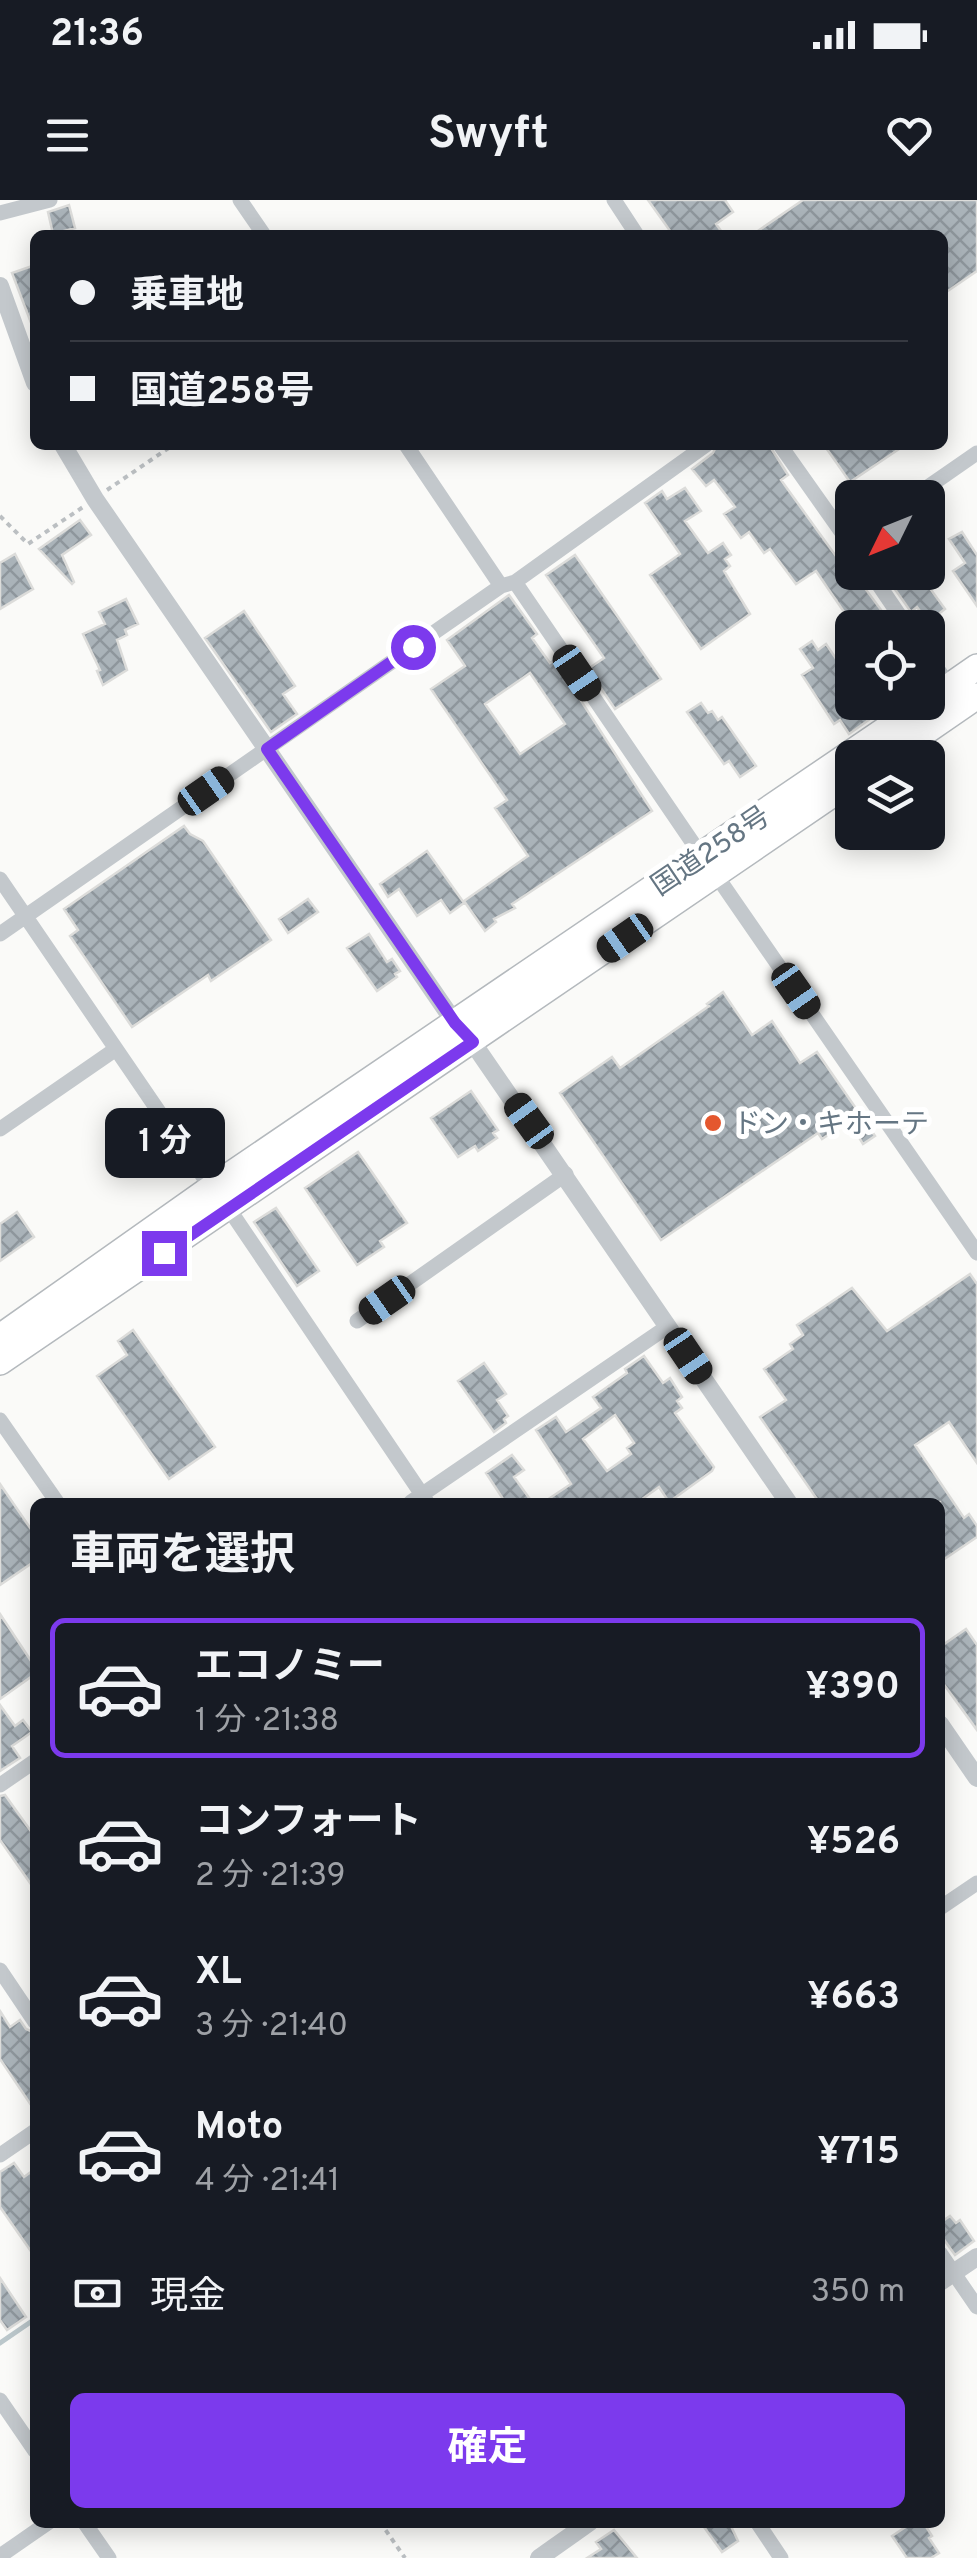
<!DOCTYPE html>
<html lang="ja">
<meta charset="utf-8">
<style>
:root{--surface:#171b24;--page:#242831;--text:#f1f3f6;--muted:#9ea1a6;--line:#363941;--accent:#7c3aed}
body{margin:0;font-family:Overpass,"Noto Sans JP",sans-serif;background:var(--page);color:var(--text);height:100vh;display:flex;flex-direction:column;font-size:38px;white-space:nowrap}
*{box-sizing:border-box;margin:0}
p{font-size:32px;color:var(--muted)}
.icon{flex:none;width:55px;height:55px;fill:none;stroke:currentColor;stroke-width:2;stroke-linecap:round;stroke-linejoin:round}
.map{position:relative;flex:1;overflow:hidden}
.details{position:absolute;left:30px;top:1298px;width:915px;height:1030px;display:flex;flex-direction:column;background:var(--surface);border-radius:15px;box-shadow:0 5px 25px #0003}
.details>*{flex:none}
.guide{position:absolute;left:30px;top:30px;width:918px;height:220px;border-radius:15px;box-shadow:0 5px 25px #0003;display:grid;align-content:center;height:220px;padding:0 40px;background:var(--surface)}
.needle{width:65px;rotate:227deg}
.buttons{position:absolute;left:835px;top:280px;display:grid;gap:20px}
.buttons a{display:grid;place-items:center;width:110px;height:110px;border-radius:15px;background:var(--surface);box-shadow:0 5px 25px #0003;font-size:50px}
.end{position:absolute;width:45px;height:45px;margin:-22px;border:12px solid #7c3aed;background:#fff;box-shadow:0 0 0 5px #fff}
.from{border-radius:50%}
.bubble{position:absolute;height:70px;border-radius:15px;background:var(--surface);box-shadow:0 5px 25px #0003;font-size:32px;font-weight:700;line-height:70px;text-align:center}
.car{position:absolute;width:30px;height:60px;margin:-30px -15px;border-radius:12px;box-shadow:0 0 8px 2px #0007;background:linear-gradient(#222 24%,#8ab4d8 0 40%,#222 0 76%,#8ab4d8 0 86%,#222 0)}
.guide b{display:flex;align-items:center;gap:35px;height:95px;font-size:38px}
.guide b+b{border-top:2px solid var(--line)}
.guide i{width:25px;height:25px;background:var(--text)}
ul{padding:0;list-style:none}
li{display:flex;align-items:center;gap:30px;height:140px;margin:0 20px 15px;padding:0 20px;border:5px solid transparent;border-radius:15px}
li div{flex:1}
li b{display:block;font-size:38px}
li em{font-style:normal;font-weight:700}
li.on{border-color:var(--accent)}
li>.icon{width:90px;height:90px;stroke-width:1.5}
h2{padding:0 40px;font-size:45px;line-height:120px}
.pay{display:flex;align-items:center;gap:25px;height:110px;padding:0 40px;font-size:38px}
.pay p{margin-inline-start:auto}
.cta{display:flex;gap:20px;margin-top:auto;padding:20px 40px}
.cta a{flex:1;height:115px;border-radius:15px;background:var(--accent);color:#fff;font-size:40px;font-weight:700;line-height:115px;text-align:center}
.status{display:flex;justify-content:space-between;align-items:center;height:70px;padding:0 50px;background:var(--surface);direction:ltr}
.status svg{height:28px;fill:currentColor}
header{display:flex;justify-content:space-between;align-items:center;height:130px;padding:0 40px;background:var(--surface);font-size:45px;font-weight:700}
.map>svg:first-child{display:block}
</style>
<div class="status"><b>21:36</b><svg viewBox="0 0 49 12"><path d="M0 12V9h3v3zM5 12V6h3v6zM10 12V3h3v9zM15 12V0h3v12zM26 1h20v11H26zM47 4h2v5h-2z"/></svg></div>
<header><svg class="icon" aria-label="menu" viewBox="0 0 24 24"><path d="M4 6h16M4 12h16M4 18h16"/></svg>Swyft<svg class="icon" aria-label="heart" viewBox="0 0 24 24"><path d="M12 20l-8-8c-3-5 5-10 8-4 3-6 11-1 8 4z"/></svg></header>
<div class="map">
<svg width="977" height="2358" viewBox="0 0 977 2358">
<defs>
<pattern id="building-cross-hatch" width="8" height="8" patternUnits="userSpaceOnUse" patternTransform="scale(2.5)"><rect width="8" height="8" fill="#aab3b9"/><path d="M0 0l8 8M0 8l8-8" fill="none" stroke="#8e969c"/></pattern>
</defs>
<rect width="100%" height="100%" fill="#fafaf8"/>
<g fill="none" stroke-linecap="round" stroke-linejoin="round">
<path stroke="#bbc7cb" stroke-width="5" d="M0,2143L35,2119"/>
</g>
<path fill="url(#building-cross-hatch)" stroke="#dcdcda" stroke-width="2.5" fill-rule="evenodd" d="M648,0H725L733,12L716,24L724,35H673Z
M803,0H977V71L942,95V35H752Z
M69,5L75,28L53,34L48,12Z
M35,65V128H33L12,73Z
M717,245H769L788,275L781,280L843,366L847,364L893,426L855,428L816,371L796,384L770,349L764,353L749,332L741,338L724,314L735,307L714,280L706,286L692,269L713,253Z
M824,245H905L850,282Z
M685,288L701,311L685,321L708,353L723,343L731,355L725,359L730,366L724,371L750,414L701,449L650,375L680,354L645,303L662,291L667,299Z
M80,320L91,335L62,355L74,382L72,384L39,349Z
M962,332L977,355V406L953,371L965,363L949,339Z
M15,354L33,389L0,409V363Z
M575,355L661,479L615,509L588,469L604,458L546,375Z
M895,372H918L945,409L928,422L917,407L911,412L887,378Z
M509,395L537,434L532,438L550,463L553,461L558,465L652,611L512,704L515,708L494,719L496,722L485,731L464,701L528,656L495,608L507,600L431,489L465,466L447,440ZM530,473L565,524L520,554L485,504Z
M126,399L138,424L125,430L127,435L117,440L127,470L103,485L97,471L100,470L83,434L105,424L99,412Z
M244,411L295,486L283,494L297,514L271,532L205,438Z
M812,441L818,450L826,444L852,482V502H867L873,512L868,516L870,519L849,534L840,520L834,524L802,475L813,468L800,449Z
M701,503L708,513L712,511L718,520L722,517L756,566L740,577L729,561L724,564L687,512Z
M184,626L190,634L203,641L271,740L211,781L208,775L132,827L70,736L78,730L64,709Z
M427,651L464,703L450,713L441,700L417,716L399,689L388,697L380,684Z
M308,699L318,712L288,733L279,719Z
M369,734L387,762L392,759L400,771L395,774L397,777L377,791L347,748Z
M723,792L752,835L772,821L800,863L817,852L875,936L863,944L849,921L822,939L818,933L661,1040L560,893L612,857L620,868L709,806L707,804Z
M471,891L498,930L493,933L497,938L478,951L475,946L458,957L431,918Z
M358,952L407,1023L380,1041L384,1047L357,1065L305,988Z
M276,1008L319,1071L297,1086L254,1022Z
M17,1012L34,1037L0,1061V1024Z
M970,1074L977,1084V1263L949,1222L915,1245L964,1318L969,1314L977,1326V1337L940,1362V1302H819L760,1217L786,1200L764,1169L793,1149L790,1144L803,1135L797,1125L852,1088L887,1131Z
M133,1130L215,1247L169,1279L97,1176L127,1155L118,1141Z
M644,1156L663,1183L670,1178L682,1197L677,1201L682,1208L675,1213L714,1267L712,1271L669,1302L659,1287L638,1302H544L571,1284L536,1230L556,1217L566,1232L601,1208L593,1197L627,1173L625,1169ZM615,1215L634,1243L627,1248L631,1254L607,1271L583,1239Z
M484,1163L506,1194L497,1200L508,1216L504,1219L506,1223L494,1232L458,1181Z
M512,1255L524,1270L514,1277L532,1302H505L486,1273Z
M0,1284L35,1335V1361L0,1385Z
M0,1414L35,1467V1474L0,1499Z
M966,1429L977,1445V1530L940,1479V1447Z
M0,1505L15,1526L23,1520L32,1532L12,1546L20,1558L0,1571Z
M5,1595L35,1637V1690L0,1640V1596Z
M0,1811L10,1827L20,1820L26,1829L35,1833V1911L0,1859Z
M14,1963L24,1977L35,1969V2057L0,2007V1972Z
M950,2016L956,2023L960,2020L974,2041L955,2055L940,2034V2023Z
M0,2078L26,2117L7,2130L0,2120Z
M712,2322H729L738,2341L722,2352L704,2327Z
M913,2322H923L932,2336L929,2338L939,2353L931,2358H907L892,2336Z
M614,2330L637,2358H587L601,2349L596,2342Z"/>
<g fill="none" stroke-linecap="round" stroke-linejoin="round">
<defs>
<path id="trunk" d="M928,501L977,467
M887,558L977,496
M0,1137L211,988L926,502
M0,1162L852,581"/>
</defs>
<use href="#trunk" stroke="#b4b9bd" stroke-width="28"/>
<path stroke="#bbbfc2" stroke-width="4" stroke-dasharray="5 5" stroke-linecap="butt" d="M107,290L173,245
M0,316L28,344L83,307
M380,2322L405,2358"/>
<path stroke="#c3c8cc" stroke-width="15" d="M240,0L264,35
M614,0L637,35
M0,13L50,0
M406,245L501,386
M780,245L852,347
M912,298L977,253
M870,372L908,428
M515,382L701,655
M928,455L949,486
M716,675L977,1053
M0,679L211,988
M0,734L501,386L515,382L706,245
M0,929L116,849
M229,1009L427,1302
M357,1121L566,974
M0,1220L57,1302
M411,1302L667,1127
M0,1585L35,1561
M940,1708L977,1683
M0,1770L35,1822
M0,1955L35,1931
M940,2053L977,2107
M0,2200L35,2251
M84,2322L109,2358
M757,2322L781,2358
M0,2356L49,2322"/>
<path stroke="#c3c8cc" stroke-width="18" d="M0,86L35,183
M63,245L95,299L455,823L473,843L788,1302
M940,1524L977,1578
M940,2082L977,2057
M539,2358L590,2322"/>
<use href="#trunk" stroke="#fff" stroke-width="25"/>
</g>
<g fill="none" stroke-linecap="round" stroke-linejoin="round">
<path stroke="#7c3aed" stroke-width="12" d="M164,1053L473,842L455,823L267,549L413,447"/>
</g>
<circle fill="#e4572e" stroke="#fff" stroke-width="4" cx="713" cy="923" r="10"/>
<g text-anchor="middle" stroke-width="10" stroke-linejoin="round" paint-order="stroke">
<g font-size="28" fill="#657683" stroke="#fff">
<text transform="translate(710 650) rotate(-34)" y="10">国道258号</text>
</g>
<g font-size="28" fill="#657683" stroke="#fff" text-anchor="start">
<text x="733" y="933">ドン・キホーテ</text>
</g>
</g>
</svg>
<div class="buttons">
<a><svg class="needle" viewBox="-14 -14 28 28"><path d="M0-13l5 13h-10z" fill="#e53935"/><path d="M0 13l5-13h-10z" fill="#9ea1a6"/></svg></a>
<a><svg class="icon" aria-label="locate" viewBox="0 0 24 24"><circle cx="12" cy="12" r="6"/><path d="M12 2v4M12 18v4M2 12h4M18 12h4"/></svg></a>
<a><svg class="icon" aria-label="layers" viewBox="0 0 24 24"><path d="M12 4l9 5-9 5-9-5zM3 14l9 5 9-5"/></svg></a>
</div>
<i class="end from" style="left:413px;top:447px"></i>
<i class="end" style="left:164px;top:1053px"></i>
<div class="bubble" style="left:105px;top:908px;width:120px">1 分</div>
<i class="car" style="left:577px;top:473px;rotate:146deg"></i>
<i class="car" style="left:206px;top:591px;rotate:55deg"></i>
<i class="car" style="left:625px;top:738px;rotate:235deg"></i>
<i class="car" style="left:796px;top:791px;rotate:145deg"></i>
<i class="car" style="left:529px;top:921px;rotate:324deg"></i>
<i class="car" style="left:387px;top:1100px;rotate:235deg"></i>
<i class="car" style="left:688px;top:1156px;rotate:146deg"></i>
<div class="guide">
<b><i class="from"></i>乗車地</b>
<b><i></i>国道258号</b>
</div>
<section class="details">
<h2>車両を選択</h2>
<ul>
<li class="on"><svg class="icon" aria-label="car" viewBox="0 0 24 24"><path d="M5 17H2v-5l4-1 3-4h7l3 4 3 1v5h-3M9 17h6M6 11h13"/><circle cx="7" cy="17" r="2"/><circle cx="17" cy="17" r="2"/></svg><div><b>エコノミー</b><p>1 分 · 21:38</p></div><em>¥390</em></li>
<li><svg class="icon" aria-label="car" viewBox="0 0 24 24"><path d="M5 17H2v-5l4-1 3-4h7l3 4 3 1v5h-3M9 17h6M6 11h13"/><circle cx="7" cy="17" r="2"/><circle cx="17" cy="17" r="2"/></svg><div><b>コンフォート</b><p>2 分 · 21:39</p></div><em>¥526</em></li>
<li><svg class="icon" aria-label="car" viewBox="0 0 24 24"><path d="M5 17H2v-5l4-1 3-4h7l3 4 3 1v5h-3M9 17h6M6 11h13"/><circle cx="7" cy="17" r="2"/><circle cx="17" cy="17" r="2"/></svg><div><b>XL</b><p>3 分 · 21:40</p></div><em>¥663</em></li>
<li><svg class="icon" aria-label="car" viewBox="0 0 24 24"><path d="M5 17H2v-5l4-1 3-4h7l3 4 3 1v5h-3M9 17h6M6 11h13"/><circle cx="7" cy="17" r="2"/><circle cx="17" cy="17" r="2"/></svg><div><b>Moto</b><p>4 分 · 21:41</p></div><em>¥715</em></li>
</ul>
<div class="pay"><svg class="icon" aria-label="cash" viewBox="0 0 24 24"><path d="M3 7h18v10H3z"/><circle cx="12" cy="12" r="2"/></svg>現金<p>350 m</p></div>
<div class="cta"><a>確定</a></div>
</section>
</div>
